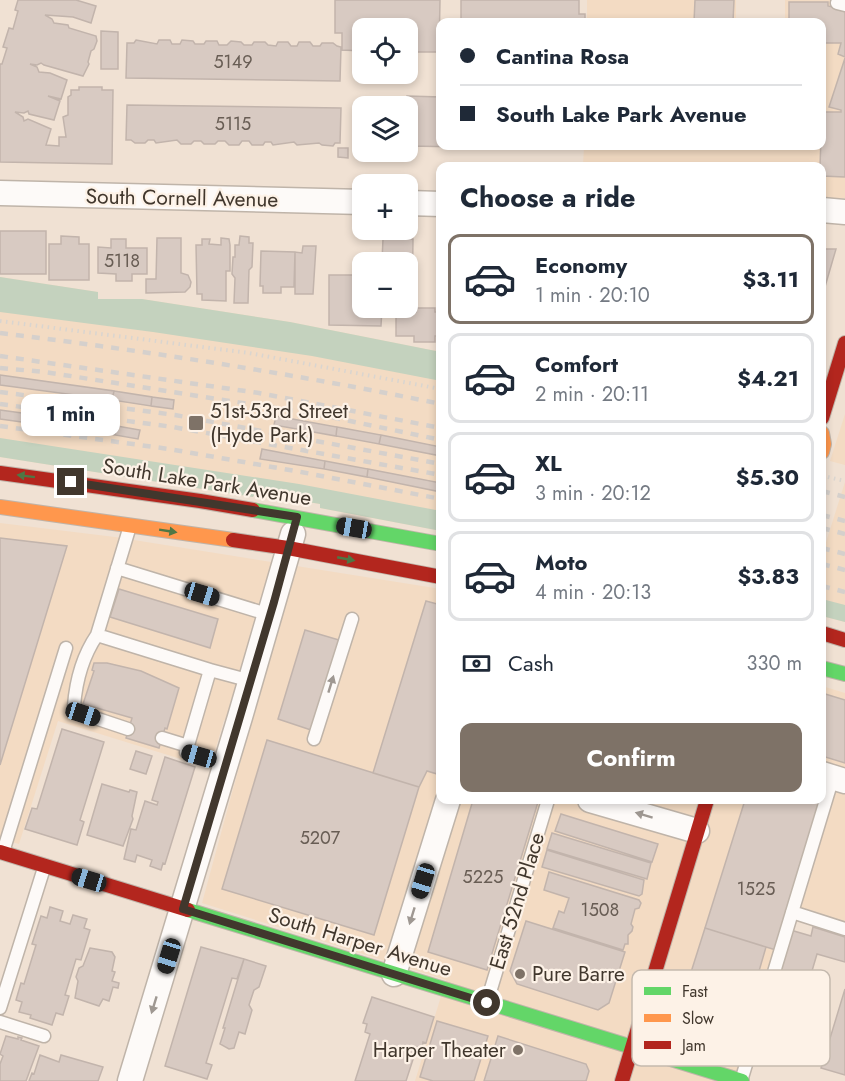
<!DOCTYPE html>
<meta charset="utf-8">
<style>
:root{--surface:#fff;--page:#f6f6f7;--text:#1f2937;--muted:#747a83;--line:#e0e1e3;--accent:#7e7267}
body{margin:0;font-family:Jost,sans-serif;background:var(--page);color:var(--text);height:100vh;display:flex;flex-direction:column;font-size:22px;white-space:nowrap}
*{box-sizing:border-box;margin:0}
p{font-size:20px;color:var(--muted)}
.icon{flex:none;width:33px;height:33px;fill:none;stroke:currentColor;stroke-width:2;stroke-linecap:round;stroke-linejoin:round}
.map{position:relative;flex:1;overflow:hidden}
.panel{position:absolute;left:436px;top:162px;width:390px;height:642px;display:flex;flex-direction:column;background:var(--surface);border-radius:12px;box-shadow:0 3px 9px #0003}
.panel>*{flex:none}
.guide{position:absolute;left:436px;top:18px;width:390px;height:132px;border-radius:12px;box-shadow:0 3px 9px #0003;display:grid;align-content:center;height:132px;padding:0 24px;background:var(--surface)}
.controls{position:absolute;left:352px;top:18px;display:grid;gap:12px}
.controls a{display:grid;place-items:center;width:66px;height:66px;border-radius:12px;background:var(--surface);box-shadow:0 3px 9px #0003;font-size:30px}
.end{position:absolute;width:27px;height:27px;margin:-14px;border:8px solid #41372d;background:#fff;box-shadow:0 0 0 3px #fff}
.from{border-radius:50%}
.bubble{position:absolute;height:42px;border-radius:12px;background:var(--surface);box-shadow:0 3px 9px #0003;font-size:20px;font-weight:700;line-height:42px;text-align:center}
.car{position:absolute;width:18px;height:36px;margin:-18px -9px;border-radius:8px;box-shadow:0 0 4px 2px #0007;background:linear-gradient(#222 24%,#8ab4d8 0 40%,#222 0 76%,#8ab4d8 0 86%,#222 0)}
.guide b{display:flex;align-items:center;gap:21px;height:57px;font-size:22px}
.guide b+b{border-top:2px solid var(--line)}
.guide i{width:15px;height:15px;background:var(--text)}
ul{padding:0;list-style:none}
li{display:flex;align-items:center;gap:18px;height:90px;margin:0 12px 9px;padding:0 12px;border:3px solid var(--line);border-radius:12px}
li div{flex:1}
li b{display:block;font-size:22px}
li em{font-style:normal;font-weight:700}
li.current{border-color:var(--accent)}
li>.icon{width:54px;height:54px;stroke-width:1.5}
h2{padding:0 24px;font-size:27px;line-height:72px}
.pay{display:flex;align-items:center;gap:15px;height:66px;padding:0 24px;font-size:22px}
.pay p{margin-inline-start:auto}
.primary-button{display:flex;gap:12px;margin-top:auto;padding:12px 24px}
.primary-button a{flex:1;height:69px;border-radius:12px;background:var(--accent);color:#fff;font-size:24px;font-weight:700;line-height:69px;text-align:center}
.map>svg:first-child{display:block}
</style>
<div class="map">
<svg width="845" height="1081" viewBox="0 0 845 1081">
<rect width="100%" height="100%" fill="#f0e1d3"/>
<path fill="#f3dbc3" d="M587,0H736V22H587Z
M785,0H829L845,5V198H822V166H583L584,146H822V22H785Z
M0,277L98,292V299H142L290,322L441,352V531L320,508V504L255,493L253,497L0,457Z
M845,414V465L830,461Z
M845,482V622L822,616V555Z
M0,523L115,537L441,589V800H822V686L845,693V925L791,909L738,1081H415L446,980L202,903L250,727L224,720L210,768L58,721L19,844L0,839Z"/>
<path fill="#c4d2be" d="M0,277L98,292V299H142L290,322L441,352V381L312,356L153,332L0,312Z
M0,438L299,484L441,511V531L320,508V504L255,493L253,497L0,457Z
M822,599L845,605V622L822,616Z"/>
<path fill="#d8cac2" stroke="#c2b4ac" stroke-width="1.5" d="M18,0H76L96,6L91,23L73,17L45,15L52,19L54,23L68,25L69,28L96,36L97,41L94,49L91,51L88,62L89,64L83,76L44,65L41,63L37,65L30,64L37,67L39,72L50,73L67,80L61,99L48,96L60,101L54,120L29,114L28,111L24,113L15,112L23,117L24,121L28,119L51,129L46,145L59,146V137H66L63,117L68,115V97L71,95V90H79V87H102V90H113L112,164L0,162V64H2L7,48L3,47L9,28L13,29L18,11L15,10Z
M335,0H440L439,52H408V28H363V51L342,50V33H335Z
M461,0H579V14H585V22H461Z
M695,0H734L733,22H694Z
M789,2H828V6L845,10V57L838,54L841,43H822V22H789Z
M101,31L118,32V69H101Z
M136,40L157,44L159,40H170L172,44H180L182,40L193,41L195,44H204L206,41H217L219,45H227L231,41L241,42L244,45H252L254,42H265L268,45L276,46L278,42H288L291,46H297L299,42H310L313,46H320L322,43H333L337,46L341,47L340,81L126,78L127,43H134Z
M845,58V177L822,176V166H820L822,112H841V110L829,107Z
M407,96L441,97V146H575V149L408,146Z
M127,105L341,108L340,143H335L333,146L322,145L319,143L297,145L294,142L273,145L271,142H265L263,145H252L249,141H242L239,145H229L225,141H218L215,144H204L201,141H194L191,144H181L177,140L156,143L154,140H148L145,143H135L131,140H126Z
M338,148H348V158L338,157Z
M0,231H46V274H0Z
M61,236L79,237V244H89V280H49V244H61Z
M240,236L249,237V243H253L252,267L249,270L248,303H234L235,278L232,274L233,257H235V245H239Z
M157,238H181V273L188,275L191,282L190,287L185,292L146,293V279H156Z
M221,238L229,239L230,245V271H226V301L202,300V294H197L196,245H202V239H210L209,244L221,245Z
M111,239H126V248H147V274H132V281H116V274L98,273V247L111,248Z
M383,239H413L412,312H416V308H435V312H440L441,250V336H435V342H414V336H396V311H393V308H408V262H384L382,261Z
M303,246H316L313,294H295V252L302,253Z
M822,249H836L822,297Z
M261,251L295,252L294,287H281V293H263V286H260Z
M329,275H363V308H382L381,326L329,325Z
M0,375L114,391L112,400L0,385Z
M114,391L152,397L151,406L112,400Z
M152,397L174,400L173,409L151,406Z
M0,410L80,421L79,430L0,419Z
M276,416L337,427L336,436L274,425Z
M80,421L117,426L115,435L79,430Z
M117,426L140,430L138,439L115,435Z
M337,427L381,435L379,444L336,436Z
M381,435L441,447V456L379,444Z
M262,449L325,461L324,469L260,459Z
M325,461L368,469L367,477L324,469Z
M368,469L441,483V492L367,477Z
M0,538L67,546L0,765Z
M119,589L218,619L210,648L110,617Z
M426,601L441,605V761L437,774L427,771L419,787L373,773Z
M305,630L339,640L311,730L278,719Z
M94,663H107L141,671L179,688L167,729L165,728L159,748L126,738L132,718L83,704L94,671L92,670Z
M822,693L845,700V763L822,756Z
M62,729L104,742L80,820L84,822L77,845L25,829L32,808L37,809Z
M267,740L419,787L374,935L222,889Z
M136,751L152,756L146,774L130,769Z
M165,757L195,767L165,864L163,863L161,870L150,866L152,860L137,855L135,862L124,859L131,829L136,830L145,801L157,805L158,802L152,800Z
M102,784L129,792L130,790L137,792L132,816L133,819L123,846L87,835Z
M473,800H530L538,802L487,970L428,952Z
M745,800H822L776,950L705,928Z
M561,814L658,844L652,862L555,831Z
M552,833L651,863L647,879L547,849Z
M547,850L644,880L642,894L639,896L542,867Z
M549,872L639,900L641,903L639,908L635,909L631,924L633,927L632,931L628,935V944H625L623,950L553,928L559,911L564,913L569,898L544,890Z
M50,907L63,911L60,921L70,924L73,915L87,919L84,928L90,930L81,960L76,959L65,995L69,996L63,1015L56,1013L52,1025L30,1018L31,1015L19,1012L22,1002L16,1000L21,983L24,984L36,945L32,944L41,916L47,918Z
M526,921L625,952L609,1003L598,1010L517,984L510,971Z
M813,927L845,937V962L817,954L786,1059L751,1049L787,929L811,936Z
M705,928L766,947L757,978L764,980L744,1046L730,1042L727,1044L721,1042L719,1048L678,1036L674,1032V1026Z
M201,947L244,959L237,979L232,978L206,1063L212,1065L207,1079L165,1066Z
M90,948L112,952L115,957L112,971L115,972L112,981L119,983L118,988L113,987L109,1001L103,999L99,1006L75,998L78,981L76,977L79,968L83,966Z
M244,959L266,966L259,987L254,990L249,1005L252,1010L245,1034L239,1032L234,1048L229,1049L220,1044L225,1028H223Z
M845,989V1075L821,1068Z
M372,997L434,1017L426,1043L423,1042L422,1048L417,1047L406,1081H355L370,1034L365,1032L367,1024L363,1023Z
M437,1021L488,1036L474,1081H433L420,1077Z
M6,1036L18,1039V1037L22,1038L21,1040L39,1046L26,1081H0V1064L3,1056L0,1054Z
M498,1036L586,1064L589,1071L586,1081H484Z
M40,1055L59,1062L61,1055L103,1067L98,1081H29L32,1073L34,1074Z"/>
<g fill="none" stroke-linecap="round" stroke-linejoin="round">
<defs>
<path id="lane" d="M837,3L845,5
M130,526L97,635L210,670
M117,568L270,615
M97,635C82,657 76,680 74,706L83,714L128,729
M162,738L188,746
M314,739L352,619
M226,764L186,752L210,670L251,681
M3,852L66,648
M792,912L845,929
M487,1002L548,800
M0,1008L44,868
M0,1022L44,1036
M741,1081L833,777"/>
<path id="street" d="M0,193L363,202
M408,203L441,204
M822,210L845,212
M822,774L845,781
M590,800L697,831
M394,974L448,800
M130,1081L240,717L293,534"/>
<path id="fast" d="M253,510L441,544
M822,668L845,674
M188,910L742,1081"/>
<path id="slow" d="M822,433L824,444L822,452
M0,507L233,540"/>
<path id="jam" d="M822,418L845,343
M0,473L200,501L253,510
M233,540L288,548L441,577
M822,633L845,640
M0,852L188,910
M622,1081L707,800"/>
</defs>
<use href="#lane" stroke="#bfb4a9" stroke-width="15"/>
<use href="#street" stroke="#bfb4a9" stroke-width="27"/>
<use href="#fast" stroke="#bfb4a9" stroke-width="16"/>
<use href="#slow" stroke="#bfb4a9" stroke-width="16"/>
<use href="#jam" stroke="#bfb4a9" stroke-width="16"/>
<path stroke="#d9d5d0" stroke-width="4" stroke-dasharray="1.5 4.5" stroke-linecap="butt" d="M0,321L249,353L441,389
M828,477L845,481"/>
<use href="#lane" stroke="#fdfaf8" stroke-width="12"/>
<use href="#street" stroke="#fdfaf8" stroke-width="24"/>
<use href="#fast" stroke="#63d668" stroke-width="14"/>
<use href="#slow" stroke="#ff974d" stroke-width="14"/>
<use href="#jam" stroke="#b3261e" stroke-width="14"/>
<path stroke="#d5d0cc" stroke-width="4.5" stroke-dasharray="8 8" stroke-linecap="butt" d="M0,333C148,351 295,374 441,404
M0,356L259,393L441,428
M0,368L45,372L326,416L441,440
M0,392L175,415L441,464
M0,404L173,427L441,475
M0,426L169,449L301,472L441,499
M822,491L845,497
M822,515L845,521
M822,528L845,534
M822,548L845,554
M822,564L845,570
M822,586L845,592"/>
</g>
<defs><path id="oneway-solid" d="M-6-.8H1V-3.2L6.5 0L1 3.2V.8H-6Z" transform="scale(1.5)"/></defs>
<g fill="#4f7745">
<use href="#oneway-solid" transform="translate(26 476) rotate(-173)"/>
<use href="#oneway-solid" transform="translate(168 531) rotate(9)"/>
<use href="#oneway-solid" transform="translate(346 559) rotate(11)"/>
</g>
<g fill="#9f9892">
<use href="#oneway-solid" transform="translate(331 684) rotate(-73)"/>
<use href="#oneway-solid" transform="translate(644 815) rotate(-163)"/>
<use href="#oneway-solid" transform="translate(412 916) rotate(107)"/>
<use href="#oneway-solid" transform="translate(154 1005) rotate(107)"/>
</g>
<g fill="none" stroke-linecap="round" stroke-linejoin="round">
<path stroke="#41372d" stroke-width="8" d="M71,482L297,517L274,602L183,909L487,1003"/>
</g>
<g fill="#7e7267" stroke="#fdf2e7" stroke-width="2">
<rect x="188" y="415" width="16" height="16" rx="3"/>
<circle cx="520" cy="974" r="6"/>
<circle cx="518" cy="1050" r="6"/>
</g>
<g text-anchor="middle" stroke-width="4.5" stroke-linejoin="round" paint-order="stroke">
<g font-size="18" fill="#685d54">
<text x="233" y="68">5149</text>
<text x="233" y="130">5115</text>
<text x="122" y="267">5118</text>
<text x="320" y="844">5207</text>
<text x="483" y="883">5225</text>
<text x="756" y="895">1525</text>
<text x="600" y="916">1508</text>
</g>
<g font-size="21" fill="#41372d" stroke="#fdf2e7">
<text transform="translate(182 198) rotate(1)" y="7">South Cornell Avenue</text>
<text transform="translate(207 482) rotate(9)" y="7">South Lake Park Avenue</text>
<text transform="translate(517 901) rotate(-73)" y="7">East 52nd Place</text>
<text transform="translate(360 942) rotate(17)" y="7">South Harper Avenue</text>
</g>
<g font-size="21" fill="#41372d" stroke="#fdf2e7" text-anchor="start">
<text x="210" y="418">51st-53rd Street<tspan x="210" dy="24">(Hyde Park)</tspan></text>
<text x="532" y="981">Pure Barre</text>
<text x="506" y="1057" text-anchor="end">Harper Theater</text>
</g>
</g>
<rect x="632" y="970" width="198" height="96" rx="9" fill="#fdf2e7" stroke="#c5baaf" stroke-width="1.5"/>
<rect x="644" y="987" width="27" height="8" fill="#63d668"/>
<rect x="644" y="1014" width="27" height="8" fill="#ff974d"/>
<rect x="644" y="1041" width="27" height="8" fill="#b3261e"/>
<g font-size="16" fill="#41372d">
<text x="682" y="997">Fast</text>
<text x="682" y="1024">Slow</text>
<text x="682" y="1051">Jam</text>
</g>
</svg>
<div class="controls">
<a><svg class="icon" aria-label="locate" viewBox="0 0 24 24"><circle cx="12" cy="12" r="6"/><path d="M12 2v4M12 18v4M2 12h4M18 12h4"/></svg></a>
<a><svg class="icon" aria-label="layers" viewBox="0 0 24 24"><path d="M12 4l9 5-9 5-9-5zM3 14l9 5 9-5"/></svg></a>
<a>+</a>
<a>−</a>
</div>
<i class="end from" style="left:487px;top:1003px"></i>
<i class="end" style="left:71px;top:482px"></i>
<div class="bubble" style="left:21px;top:394px;width:99px">1 min</div>
<i class="car" style="left:354px;top:528px;rotate:280deg"></i>
<i class="car" style="left:202px;top:594px;rotate:107deg"></i>
<i class="car" style="left:83px;top:714px;rotate:108deg"></i>
<i class="car" style="left:199px;top:756px;rotate:286deg"></i>
<i class="car" style="left:89px;top:880px;rotate:287deg"></i>
<i class="car" style="left:423px;top:881px;rotate:197deg"></i>
<i class="car" style="left:169px;top:956px;rotate:197deg"></i>
<div class="guide">
<b><i class="from"></i>Cantina Rosa</b>
<b><i></i>South Lake Park Avenue</b>
</div>
<section class="panel">
<h2>Choose a ride</h2>
<ul>
<li class="current"><svg class="icon" aria-label="car" viewBox="0 0 24 24"><path d="M5 17H2v-5l4-1 3-4h7l3 4 3 1v5h-3M9 17h6M6 11h13"/><circle cx="7" cy="17" r="2"/><circle cx="17" cy="17" r="2"/></svg><div><b>Economy</b><p>1 min · 20:10</p></div><em>$3.11</em></li>
<li><svg class="icon" aria-label="car" viewBox="0 0 24 24"><path d="M5 17H2v-5l4-1 3-4h7l3 4 3 1v5h-3M9 17h6M6 11h13"/><circle cx="7" cy="17" r="2"/><circle cx="17" cy="17" r="2"/></svg><div><b>Comfort</b><p>2 min · 20:11</p></div><em>$4.21</em></li>
<li><svg class="icon" aria-label="car" viewBox="0 0 24 24"><path d="M5 17H2v-5l4-1 3-4h7l3 4 3 1v5h-3M9 17h6M6 11h13"/><circle cx="7" cy="17" r="2"/><circle cx="17" cy="17" r="2"/></svg><div><b>XL</b><p>3 min · 20:12</p></div><em>$5.30</em></li>
<li><svg class="icon" aria-label="car" viewBox="0 0 24 24"><path d="M5 17H2v-5l4-1 3-4h7l3 4 3 1v5h-3M9 17h6M6 11h13"/><circle cx="7" cy="17" r="2"/><circle cx="17" cy="17" r="2"/></svg><div><b>Moto</b><p>4 min · 20:13</p></div><em>$3.83</em></li>
</ul>
<div class="pay"><svg class="icon" aria-label="cash" viewBox="0 0 24 24"><path d="M3 7h18v10H3z"/><circle cx="12" cy="12" r="2"/></svg>Cash<p>330 m</p></div>
<div class="primary-button"><a>Confirm</a></div>
</section>
</div>
